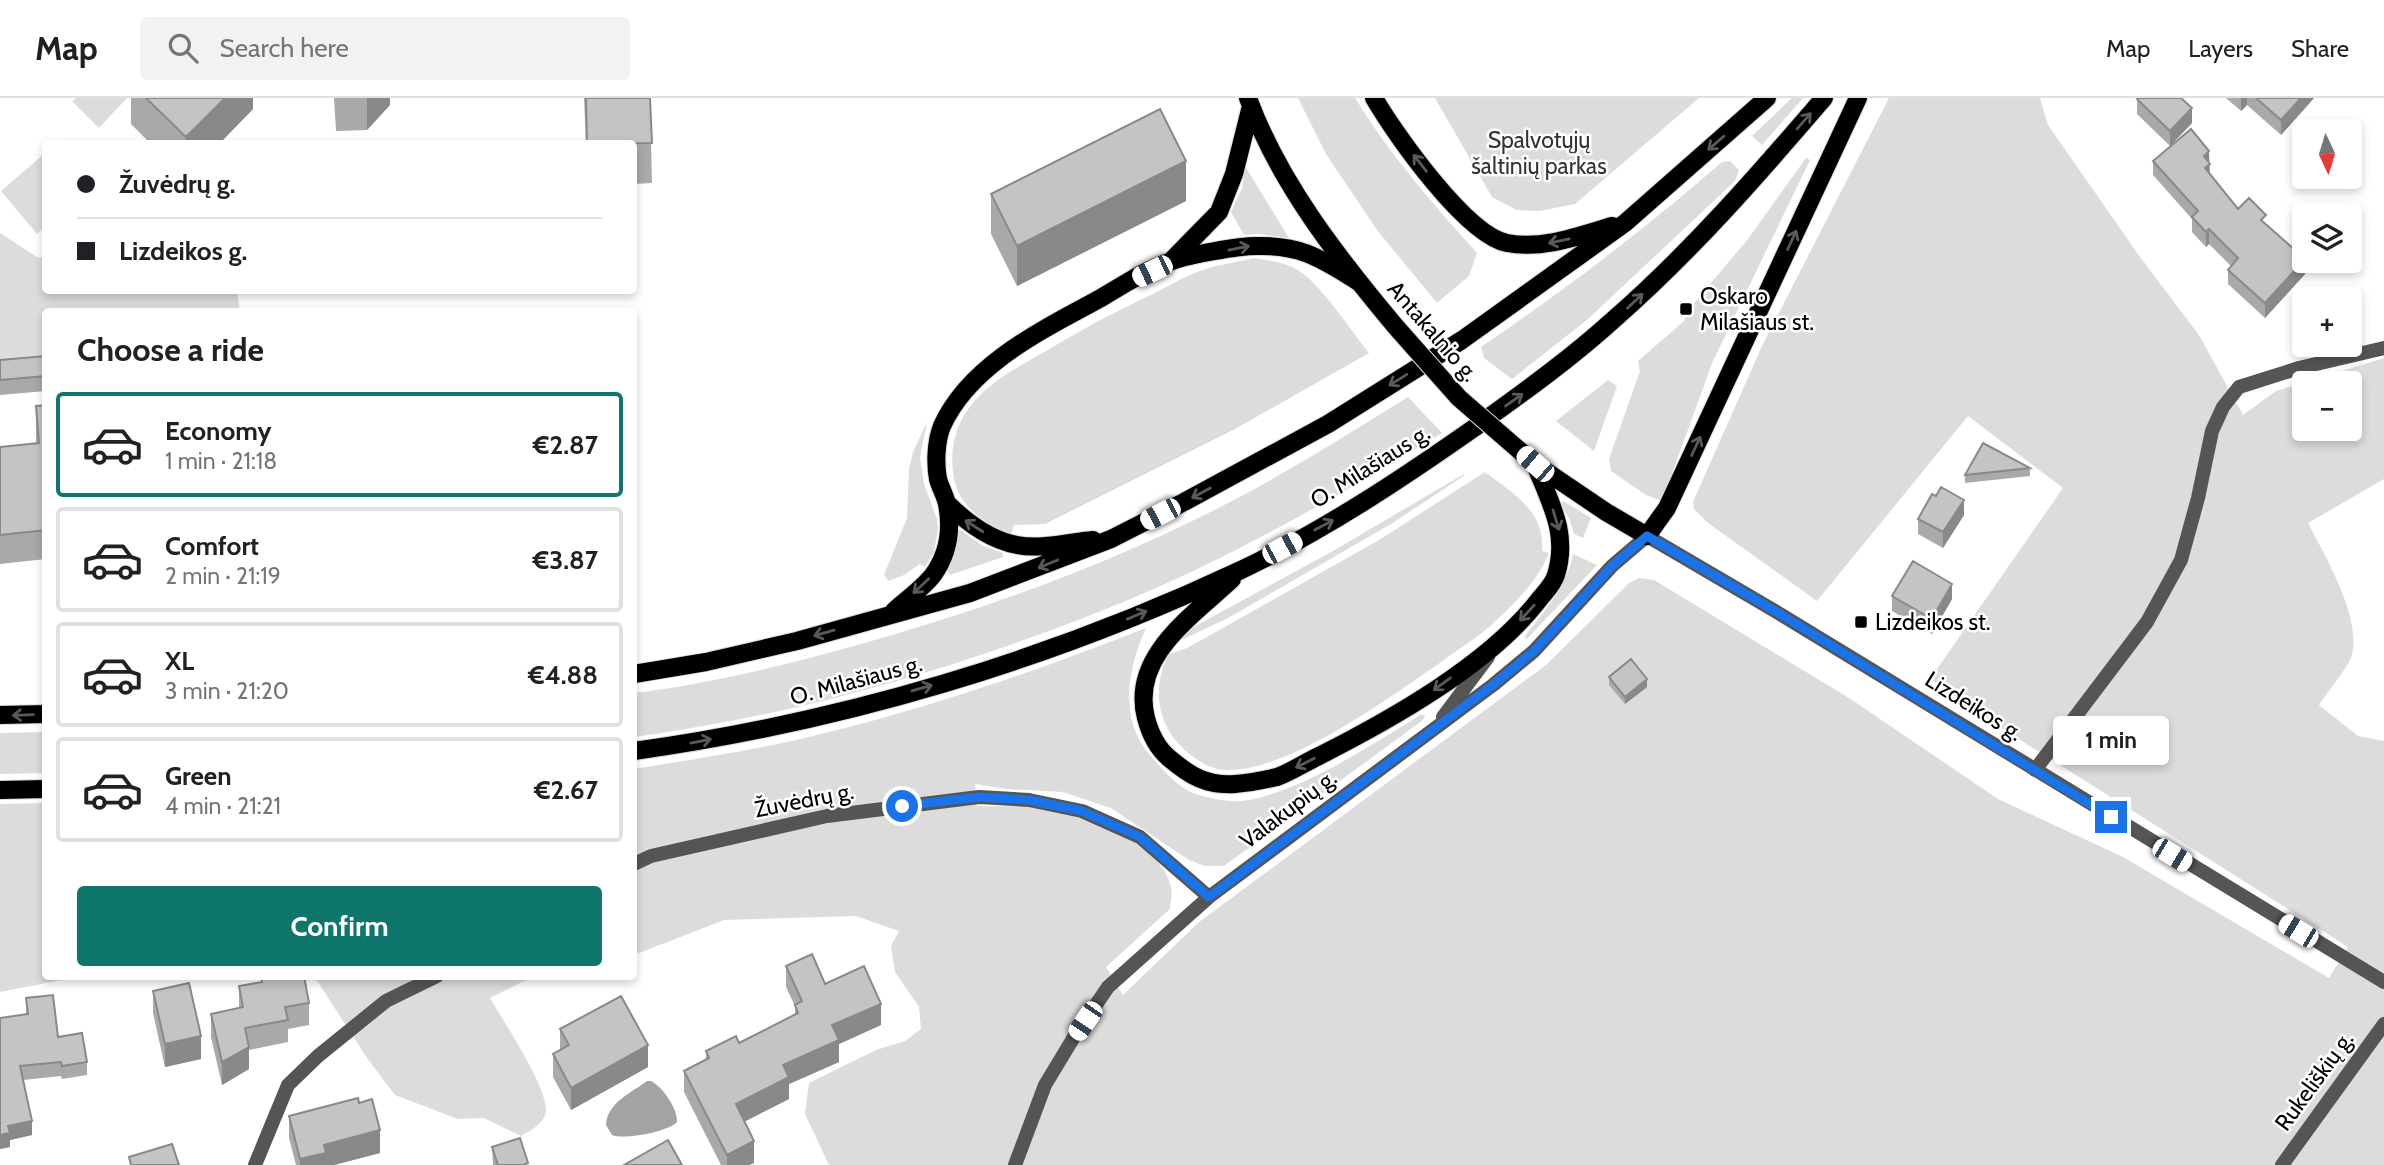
<!DOCTYPE html>
<meta charset="utf-8">
<style>
:root{--surface:#fff;--page:#f2f2f2;--text:#202124;--muted:#757577;--line:#e0e0e0;--accent:#0f766e}
body{margin:0;font-family:Cabin,sans-serif;background:var(--page);color:var(--text);height:100vh;display:flex;flex-direction:column;font-size:26px;white-space:nowrap}
*{box-sizing:border-box;margin:0}
p{font-size:23px;color:var(--muted)}
.icon{flex:none;width:38px;height:38px;fill:none;stroke:currentColor;stroke-width:2;stroke-linecap:round;stroke-linejoin:round}
.map{position:relative;flex:1;overflow:hidden}
.panel{position:absolute;left:42px;top:210px;width:595px;height:672px;display:flex;flex-direction:column;background:var(--surface);border-radius:7px;box-shadow:0 4px 10px #0003}
.panel>*{flex:none}
.guide{position:absolute;left:42px;top:42px;width:595px;height:154px;border-radius:7px;box-shadow:0 4px 10px #0003;display:grid;align-content:center;height:154px;padding:0 35px;background:var(--surface)}
.needle{width:46px;rotate:176deg}
.fabs{position:absolute;left:2292px;top:21px;display:grid;gap:14px}
.fabs a{display:grid;place-items:center;width:70px;height:70px;border-radius:7px;background:var(--surface);box-shadow:0 4px 10px #0003;font-size:35px}
.end{position:absolute;width:32px;height:32px;margin:-16px;border:9px solid #1a73e8;background:#fff;box-shadow:0 0 0 4px #fff}
.from{border-radius:50%}
.bubble{position:absolute;height:49px;border-radius:7px;background:var(--surface);box-shadow:0 4px 10px #0003;font-size:23px;font-weight:700;line-height:49px;text-align:center}
.car{position:absolute;width:21px;height:42px;margin:-21px -10px;border-radius:9px;box-shadow:0 0 5px 2px #0007;background:linear-gradient(#fff 24%,#345 0 40%,#fff 0 76%,#345 0 86%,#fff 0)}
.guide b{display:flex;align-items:center;gap:24px;height:66px;font-size:26px}
.guide b+b{border-top:2px solid var(--line)}
.guide i{width:18px;height:18px;background:var(--text)}
ul{padding:0;list-style:none}
li{display:flex;align-items:center;gap:21px;height:105px;margin:0 14px 10px;padding:0 21px;border:4px solid var(--line);border-radius:7px}
li div{flex:1}
li b{display:block;font-size:26px}
li em{font-style:normal;font-weight:700}
li.selected{border-color:var(--accent)}
li>.icon{width:63px;height:63px;stroke-width:1.5}
h2{padding:0 35px;font-size:32px;line-height:84px}
.button{display:flex;gap:14px;margin-top:auto;padding:14px 35px}
.button a{flex:1;height:80px;border-radius:7px;background:var(--accent);color:#fff;font-size:28px;font-weight:700;line-height:80px;text-align:center}
header{display:flex;align-items:center;gap:42px;box-sizing:border-box;height:98px;padding:0 35px;background:var(--surface);border-bottom:2px solid var(--line)}
header strong{font-size:33px}
nav{display:flex;gap:38px;margin-inline-start:auto;font-size:24px}
.search{width:490px;height:63px;background:var(--page);display:flex;align-items:center;gap:18px;box-sizing:border-box;padding:0 24px;border-radius:7px;color:var(--muted);font-size:26px}
.map>svg:first-child{display:block}
</style>
<header>
<strong>Map</strong>
<div class="search"><svg class="icon" aria-label="search" viewBox="0 0 24 24"><circle cx="10" cy="10" r="6"/><path d="M15 15l6 6"/></svg>Search here</div>
<nav><a>Map</a><a>Layers</a><a>Share</a></nav>
</header>
<div class="map">
<svg width="2384" height="1067" viewBox="0 0 2384 1067">
<rect width="100%" height="100%" fill="#fff"/>
<path fill="#dcdcdc" fill-rule="evenodd" d="M76,0H127L99,30L72,3Z
M1298,0H1355C1390,57 1433,106 1477,155L1469,178L1437,205L1377,132L1326,56Z
M1435,0H1699L1575,106L1540,113L1517,112L1492,99Z
M1792,0H1803L1762,47L1752,38Z
M1889,0H2040L2048,27L2140,159L2199,237L2243,317L2276,293L2384,260V381L2308,425C2326,460 2361,518 2352,557C2349,568 2326,596 2319,607L2358,638L2384,643V1067H829L805,1016L809,985L876,952L905,943L921,931L919,909L895,874L891,848L899,833L856,818L724,822L634,857V671C688,662 742,654 796,642C915,615 1032,575 1146,530C1128,570 1118,620 1150,657C1163,672 1179,692 1199,697C1211,701 1230,704 1242,703C1295,697 1374,646 1420,617H1425L1423,622L1224,768H1205L1189,762L1111,710L1063,694L1006,691L975,686L977,708C998,709 1021,707 1042,710C1084,718 1161,742 1171,789C1173,796 1170,804 1170,811L1106,869L1123,897L1199,824L1546,567L1629,485L1639,480L1654,482L1849,600L1998,701L2123,759L2329,880L2348,849L1995,626L1930,581L2063,390L1968,318L1817,503L1708,425L1694,411L1693,404L1762,248ZM2305,285H2350V331H2305Z
M45,55V128L37,136L1,93Z
M1806,60L1810,62L1713,263L1662,403L1646,397L1611,373L1609,361L1640,273L1638,263L1684,223L1688,212L1748,141Z
M1730,63L1739,72L1735,83L1588,221L1512,281L1484,260L1481,249C1565,192 1645,131 1722,64Z
M1245,68L1289,140L1258,136L1244,137L1231,114L1242,90Z
M0,135L37,159L45,160L46,192L237,193L240,213L46,214L45,265L0,269Z
M1253,160C1268,162 1283,164 1296,171C1318,182 1352,234 1369,255L1235,331L1045,426L1014,427L1011,437C983,425 956,407 953,374C950,349 956,325 973,305C992,282 1020,268 1046,253C1081,232 1116,213 1153,196C1171,187 1188,176 1206,171C1222,166 1238,164 1253,160Z
M1608,282L1617,288L1594,353L1556,323Z
M1408,299L1442,335C1343,395 1240,455 1133,500C974,566 804,616 634,639V595C710,586 786,567 861,546C973,514 1083,476 1188,425C1264,389 1336,344 1408,299Z
M927,324L920,359L924,386L937,421L938,431L934,454L925,469L920,466L904,477L889,483L884,477L907,420L909,371L913,354Z
M1485,374C1514,396 1545,413 1542,453L1549,455C1537,485 1512,508 1489,529C1474,542 1457,552 1441,564C1391,599 1285,676 1224,672C1204,671 1179,650 1169,633C1155,609 1156,580 1169,556L1187,550L1214,535L1379,442Z
M1464,376L1465,377L1391,426L1228,520L1175,545L1190,531L1333,453Z
M1563,403L1591,420L1583,440L1574,436L1569,420L1560,406Z
M959,431L983,448L1003,455V459L950,477L947,473L954,457L957,432Z
M1573,456L1597,467L1526,542L1525,538C1544,513 1567,489 1573,456Z
M45,634V675L0,676V635Z
M45,705L46,878L77,879L0,894V706Z
M312,879H532L490,900C504,924 546,987 546,1012C545,1026 531,1032 521,1038L484,1020L458,1021L395,997L367,960L318,884Z"/>
<path fill="#a3a3a3" d="M647,983H651C663,989 678,1011 677,1024C668,1034 624,1042 612,1037L606,1027C607,1005 631,995 647,983Z"/>
<g fill="none" stroke-linecap="round" stroke-linejoin="round">
<defs>
<path id="primary" d="M1248,0C1279,85 1339,161 1396,229
M1374,0C1395,36 1466,137 1507,145C1543,152 1578,138 1612,128
M1172,162L1219,114L1234,76L1251,8
M1535,366L1606,414L1647,438L1667,410L1858,0
M947,405C966,424 989,442 1017,447C1041,452 1069,444 1093,442
M1232,481C1193,518 1130,558 1146,620C1150,635 1157,650 1169,660C1190,678 1207,688 1235,686C1248,685 1264,682 1277,679C1291,674 1306,664 1319,658C1392,621 1488,567 1538,503C1544,495 1553,487 1556,477C1569,435 1550,405 1535,366
M894,513C906,502 923,490 933,477C948,456 952,431 947,406C945,397 940,389 938,381C935,365 936,343 942,328C970,266 1044,231 1101,200C1123,187 1147,171 1172,163C1188,157 1239,148 1256,148C1303,147 1321,161 1359,184
M634,576L706,564L797,543L970,495L1111,441L1184,404L1328,326L1462,242L1625,125L1767,0
M0,617L46,616
M634,653C843,624 1050,562 1241,472C1323,433 1400,382 1474,330C1521,296 1569,262 1612,223C1690,155 1757,78 1824,0
M0,692L46,691"/>
</defs>
<use href="#primary" stroke="#dbdbdb" stroke-width="20"/>
<path stroke="#555" stroke-width="14" d="M1443,619L1488,559
M2035,672L2147,524L2181,462L2198,400L2212,333L2223,309L2239,289L2299,270L2384,250
M634,766L651,758L827,718L979,699L1029,702L1082,713L1140,739L1209,799
M255,1067L288,987L318,958L386,903L437,878
M1015,1067L1045,987L1074,939L1108,889L1209,799L1493,587L1534,553L1612,468L1647,438L1775,513L2384,884
M2282,1067L2384,926"/>
<use href="#primary" stroke="#000" stroke-width="18"/>
<defs>
<path id="primary-bridge" d="M1396,229L1459,300L1535,366"/>
</defs>
<use href="#primary-bridge" stroke="#dbdbdb" stroke-width="20" stroke-linecap="butt"/>
<use href="#primary-bridge" stroke="#000" stroke-width="18"/>
</g>
<path fill="#a9a9a9" d="M131,0H253V11L219,46H151L131,26Z
M334,0H390V7L367,32L336,33Z
M584,0H650L652,85L634,86V46H586Z
M2226,0H2314L2281,37L2247,7L2241,13Z
M2137,1L2192,25L2170,48L2137,16Z
M2153,63L2209,65L2210,76L2238,111L2266,126L2305,176L2265,220L2228,186V172L2231,168L2209,146L2206,149L2192,134V121L2153,77Z
M991,96L1186,103L1017,188L991,136Z
M46,258V293L0,297V262Z
M46,307V461L0,466V349L36,346V308Z
M2030,370V378L1965,385V377Z
M1964,417L1943,450L1918,436V421Z
M1892,498L1952,501L1932,536L1892,513Z
M1609,579L1647,589L1625,606L1609,587Z
M786,868L825,886L881,927L839,946V964L789,986V1001L744,1023L754,1065L749,1067H721L684,994V973L706,962V953L739,945L795,917V908L786,889Z
M262,879L309,905V927L288,931V944L249,952V971L222,987L211,939V916L239,910V888L262,884Z
M153,893L201,961L165,969L153,915Z
M26,900L58,939L87,964V977L62,981L61,978L23,982L32,1037L10,1042V1049L0,1051L26,916Z
M560,931L648,969L571,1012L553,979V956L560,952Z
M359,1005L380,1055L334,1067H296L289,1040V1018Z
M492,1049L528,1067H493Z"/>
<path fill="#898989" d="M225,0H253V11L219,46H186V39Z
M367,0H390V7L367,32Z
M2241,0H2247V7L2241,13Z
M2301,0H2314L2281,37V22Z
M2192,10V25L2170,48V33Z
M2209,53L2210,81L2205,84L2204,58Z
M1186,63V103L1017,188V148Z
M2209,131V146L2206,149V134Z
M2305,161V176L2265,220V205Z
M1964,402V417L1943,450V434Z
M1952,486V501L1932,536V521Z
M1647,581V589L1625,606V599Z
M881,906V927L839,946V964L789,986V1001L736,1028V1006L832,927Z
M201,938V961L165,969V946Z
M648,947V969L571,1012V990Z
M249,949V971L222,987V964Z
M32,1023V1037L10,1042V1049L0,1051V1037L8,1028Z
M380,1032V1055L334,1067H300V1061L324,1047Z
M754,1043V1065L749,1067H727V1057Z"/>
<path fill="#c4c4c4" stroke="#898989" stroke-width="2" d="M146,0H225L186,39Z
M586,0H650L652,45L587,46Z
M2138,0H2181L2192,10L2170,33L2137,1Z
M2256,0H2301L2281,22Z
M1160,11L1186,63L1017,148L991,96Z
M2191,31L2209,53L2204,58L2210,66L2205,70L2238,111L2249,100L2266,117L2261,122L2305,161L2265,205L2228,172L2238,160L2209,131L2206,134L2192,119L2198,113L2153,63Z
M46,258V278L0,282V262Z
M46,307V432L0,437V349L39,345L36,308Z
M1983,345L2030,370L1965,377Z
M1941,389L1964,402L1943,434L1918,421L1932,396L1936,398Z
M1913,463L1952,486L1932,521L1892,498Z
M1631,561L1647,581L1625,599L1609,579Z
M812,856L825,886L864,868L881,906L832,927L839,942L783,967L789,979L736,1006L754,1043L727,1057L684,973L709,960L706,953L736,938L739,945L798,915L795,907L802,903L786,868Z
M264,878H304L309,905L285,909L288,922L245,930L249,949L222,964L211,916L243,909L239,888L262,884V879Z
M189,885L201,938L165,946L153,893Z
M53,897L58,939L82,935L87,964L62,968L61,964L20,968L32,1023L8,1028L10,1035L0,1037V920L28,916L26,900Z
M621,898L648,947L571,990L553,956L569,947L560,931Z
M358,1000L359,1005L372,1001L380,1032L324,1047L326,1055L300,1061L289,1018Z
M520,1040L528,1065L523,1067H498L492,1049Z
M668,1042L682,1067H624Z
M172,1046L179,1067H131L129,1059Z"/>
<defs><path id="oneway-shaft" d="M-6 0H5M1.5-3L5.5 0L1.5 3" fill="none" stroke-width="1.6" stroke-linecap="round" stroke-linejoin="round" transform="scale(1.75)"/></defs>
<g stroke="#595959">
<use href="#oneway-shaft" transform="translate(1804 23) rotate(-49)"/>
<use href="#oneway-shaft" transform="translate(1716 45) rotate(139)"/>
<use href="#oneway-shaft" transform="translate(1420 65) rotate(-128)"/>
<use href="#oneway-shaft" transform="translate(1792 142) rotate(-65)"/>
<use href="#oneway-shaft" transform="translate(1559 143) rotate(168)"/>
<use href="#oneway-shaft" transform="translate(1239 150) rotate(-11)"/>
<use href="#oneway-shaft" transform="translate(1635 203) rotate(-43)"/>
<use href="#oneway-shaft" transform="translate(1398 282) rotate(148)"/>
<use href="#oneway-shaft" transform="translate(1514 302) rotate(-35)"/>
<use href="#oneway-shaft" transform="translate(1696 348) rotate(-65)"/>
<use href="#oneway-shaft" transform="translate(1201 395) rotate(151)"/>
<use href="#oneway-shaft" transform="translate(1556 422) rotate(73)"/>
<use href="#oneway-shaft" transform="translate(1324 427) rotate(-28)"/>
<use href="#oneway-shaft" transform="translate(974 428) rotate(-147)"/>
<use href="#oneway-shaft" transform="translate(1048 466) rotate(158)"/>
<use href="#oneway-shaft" transform="translate(921 488) rotate(137)"/>
<use href="#oneway-shaft" transform="translate(1527 515) rotate(133)"/>
<use href="#oneway-shaft" transform="translate(1137 517) rotate(-23)"/>
<use href="#oneway-shaft" transform="translate(824 535) rotate(164)"/>
<use href="#oneway-shaft" transform="translate(1442 586) rotate(144)"/>
<use href="#oneway-shaft" transform="translate(922 590) rotate(-16)"/>
<use href="#oneway-shaft" transform="translate(23 617) rotate(178)"/>
<use href="#oneway-shaft" transform="translate(701 643) rotate(-11)"/>
<use href="#oneway-shaft" transform="translate(1305 665) rotate(153)"/>
</g>
<g fill="none" stroke-linecap="round" stroke-linejoin="round">
<path stroke="#1a73e8" stroke-width="9" d="M902,708L979,699L1029,702L1082,713L1140,739L1209,799L1493,587L1534,553L1612,468L1647,438L1775,513L2111,719"/>
</g>
<g fill="#000" stroke="#fff" stroke-width="2.5">
<rect x="1679" y="204" width="14" height="14" rx="3.5"/>
<rect x="1854" y="517" width="14" height="14" rx="3.5"/>
</g>
<g text-anchor="middle" stroke-width="5" stroke-linejoin="round" paint-order="stroke">
<g font-size="23" fill="#333" stroke="#fff">
<text x="1539" y="50">Spalvotųjų<tspan x="1539" dy="26">šaltinių parkas</tspan></text>
</g>
<g font-size="23" fill="#000" stroke="#fff" text-anchor="start">
<text x="1700" y="206">Oskaro<tspan x="1700" dy="26">Milašiaus st.</tspan></text>
<text x="1875" y="532">Lizdeikos st.</text>
</g>
<g font-size="23" fill="#000" stroke="#fff">
<text transform="translate(1433 233) rotate(49)" y="8">Antakalnio g.</text>
<text transform="translate(1370 368) rotate(-32)" y="8">O. Milašiaus g.</text>
<text transform="translate(856 582) rotate(-15)" y="8">O. Milašiaus g.</text>
<text transform="translate(1974 608) rotate(32)" y="8">Lizdeikos g.</text>
<text transform="translate(804 702) rotate(-11)" y="8">Žuvėdrų g.</text>
<text transform="translate(1288 711) rotate(-37)" y="8">Valakupių g.</text>
<text transform="translate(2314 983) rotate(-54)" y="8">Rukeliškių g.</text>
</g>
</g>
</svg>
<div class="fabs">
<a><svg class="needle" viewBox="-14 -14 28 28"><path d="M0-13l5 13h-10z" fill="#e53935"/><path d="M0 13l5-13h-10z" fill="#757577"/></svg></a>
<a><svg class="icon" aria-label="layers" viewBox="0 0 24 24"><path d="M12 4l9 5-9 5-9-5zM3 14l9 5 9-5"/></svg></a>
<a>+</a>
<a>−</a>
</div>
<i class="end from" style="left:902px;top:708px"></i>
<i class="end" style="left:2111px;top:719px"></i>
<div class="bubble" style="left:2053px;top:618px;width:116px">1 min</div>
<i class="car" style="left:1152px;top:173px;rotate:244deg"></i>
<i class="car" style="left:1535px;top:366px;rotate:311deg"></i>
<i class="car" style="left:1160px;top:416px;rotate:243deg"></i>
<i class="car" style="left:1282px;top:450px;rotate:62deg"></i>
<i class="car" style="left:2172px;top:757px;rotate:121deg"></i>
<i class="car" style="left:2298px;top:833px;rotate:301deg"></i>
<i class="car" style="left:1085px;top:923px;rotate:214deg"></i>
<div class="guide">
<b><i class="from"></i>Žuvėdrų g.</b>
<b><i></i>Lizdeikos g.</b>
</div>
<section class="panel">
<h2>Choose a ride</h2>
<ul>
<li class="selected"><svg class="icon" aria-label="car" viewBox="0 0 24 24"><path d="M5 17H2v-5l4-1 3-4h7l3 4 3 1v5h-3M9 17h6M6 11h13"/><circle cx="7" cy="17" r="2"/><circle cx="17" cy="17" r="2"/></svg><div><b>Economy</b><p>1 min · 21:18</p></div><em>€2.87</em></li>
<li><svg class="icon" aria-label="car" viewBox="0 0 24 24"><path d="M5 17H2v-5l4-1 3-4h7l3 4 3 1v5h-3M9 17h6M6 11h13"/><circle cx="7" cy="17" r="2"/><circle cx="17" cy="17" r="2"/></svg><div><b>Comfort</b><p>2 min · 21:19</p></div><em>€3.87</em></li>
<li><svg class="icon" aria-label="car" viewBox="0 0 24 24"><path d="M5 17H2v-5l4-1 3-4h7l3 4 3 1v5h-3M9 17h6M6 11h13"/><circle cx="7" cy="17" r="2"/><circle cx="17" cy="17" r="2"/></svg><div><b>XL</b><p>3 min · 21:20</p></div><em>€4.88</em></li>
<li><svg class="icon" aria-label="car" viewBox="0 0 24 24"><path d="M5 17H2v-5l4-1 3-4h7l3 4 3 1v5h-3M9 17h6M6 11h13"/><circle cx="7" cy="17" r="2"/><circle cx="17" cy="17" r="2"/></svg><div><b>Green</b><p>4 min · 21:21</p></div><em>€2.67</em></li>
</ul>
<div class="button"><a>Confirm</a></div>
</section>
</div>
